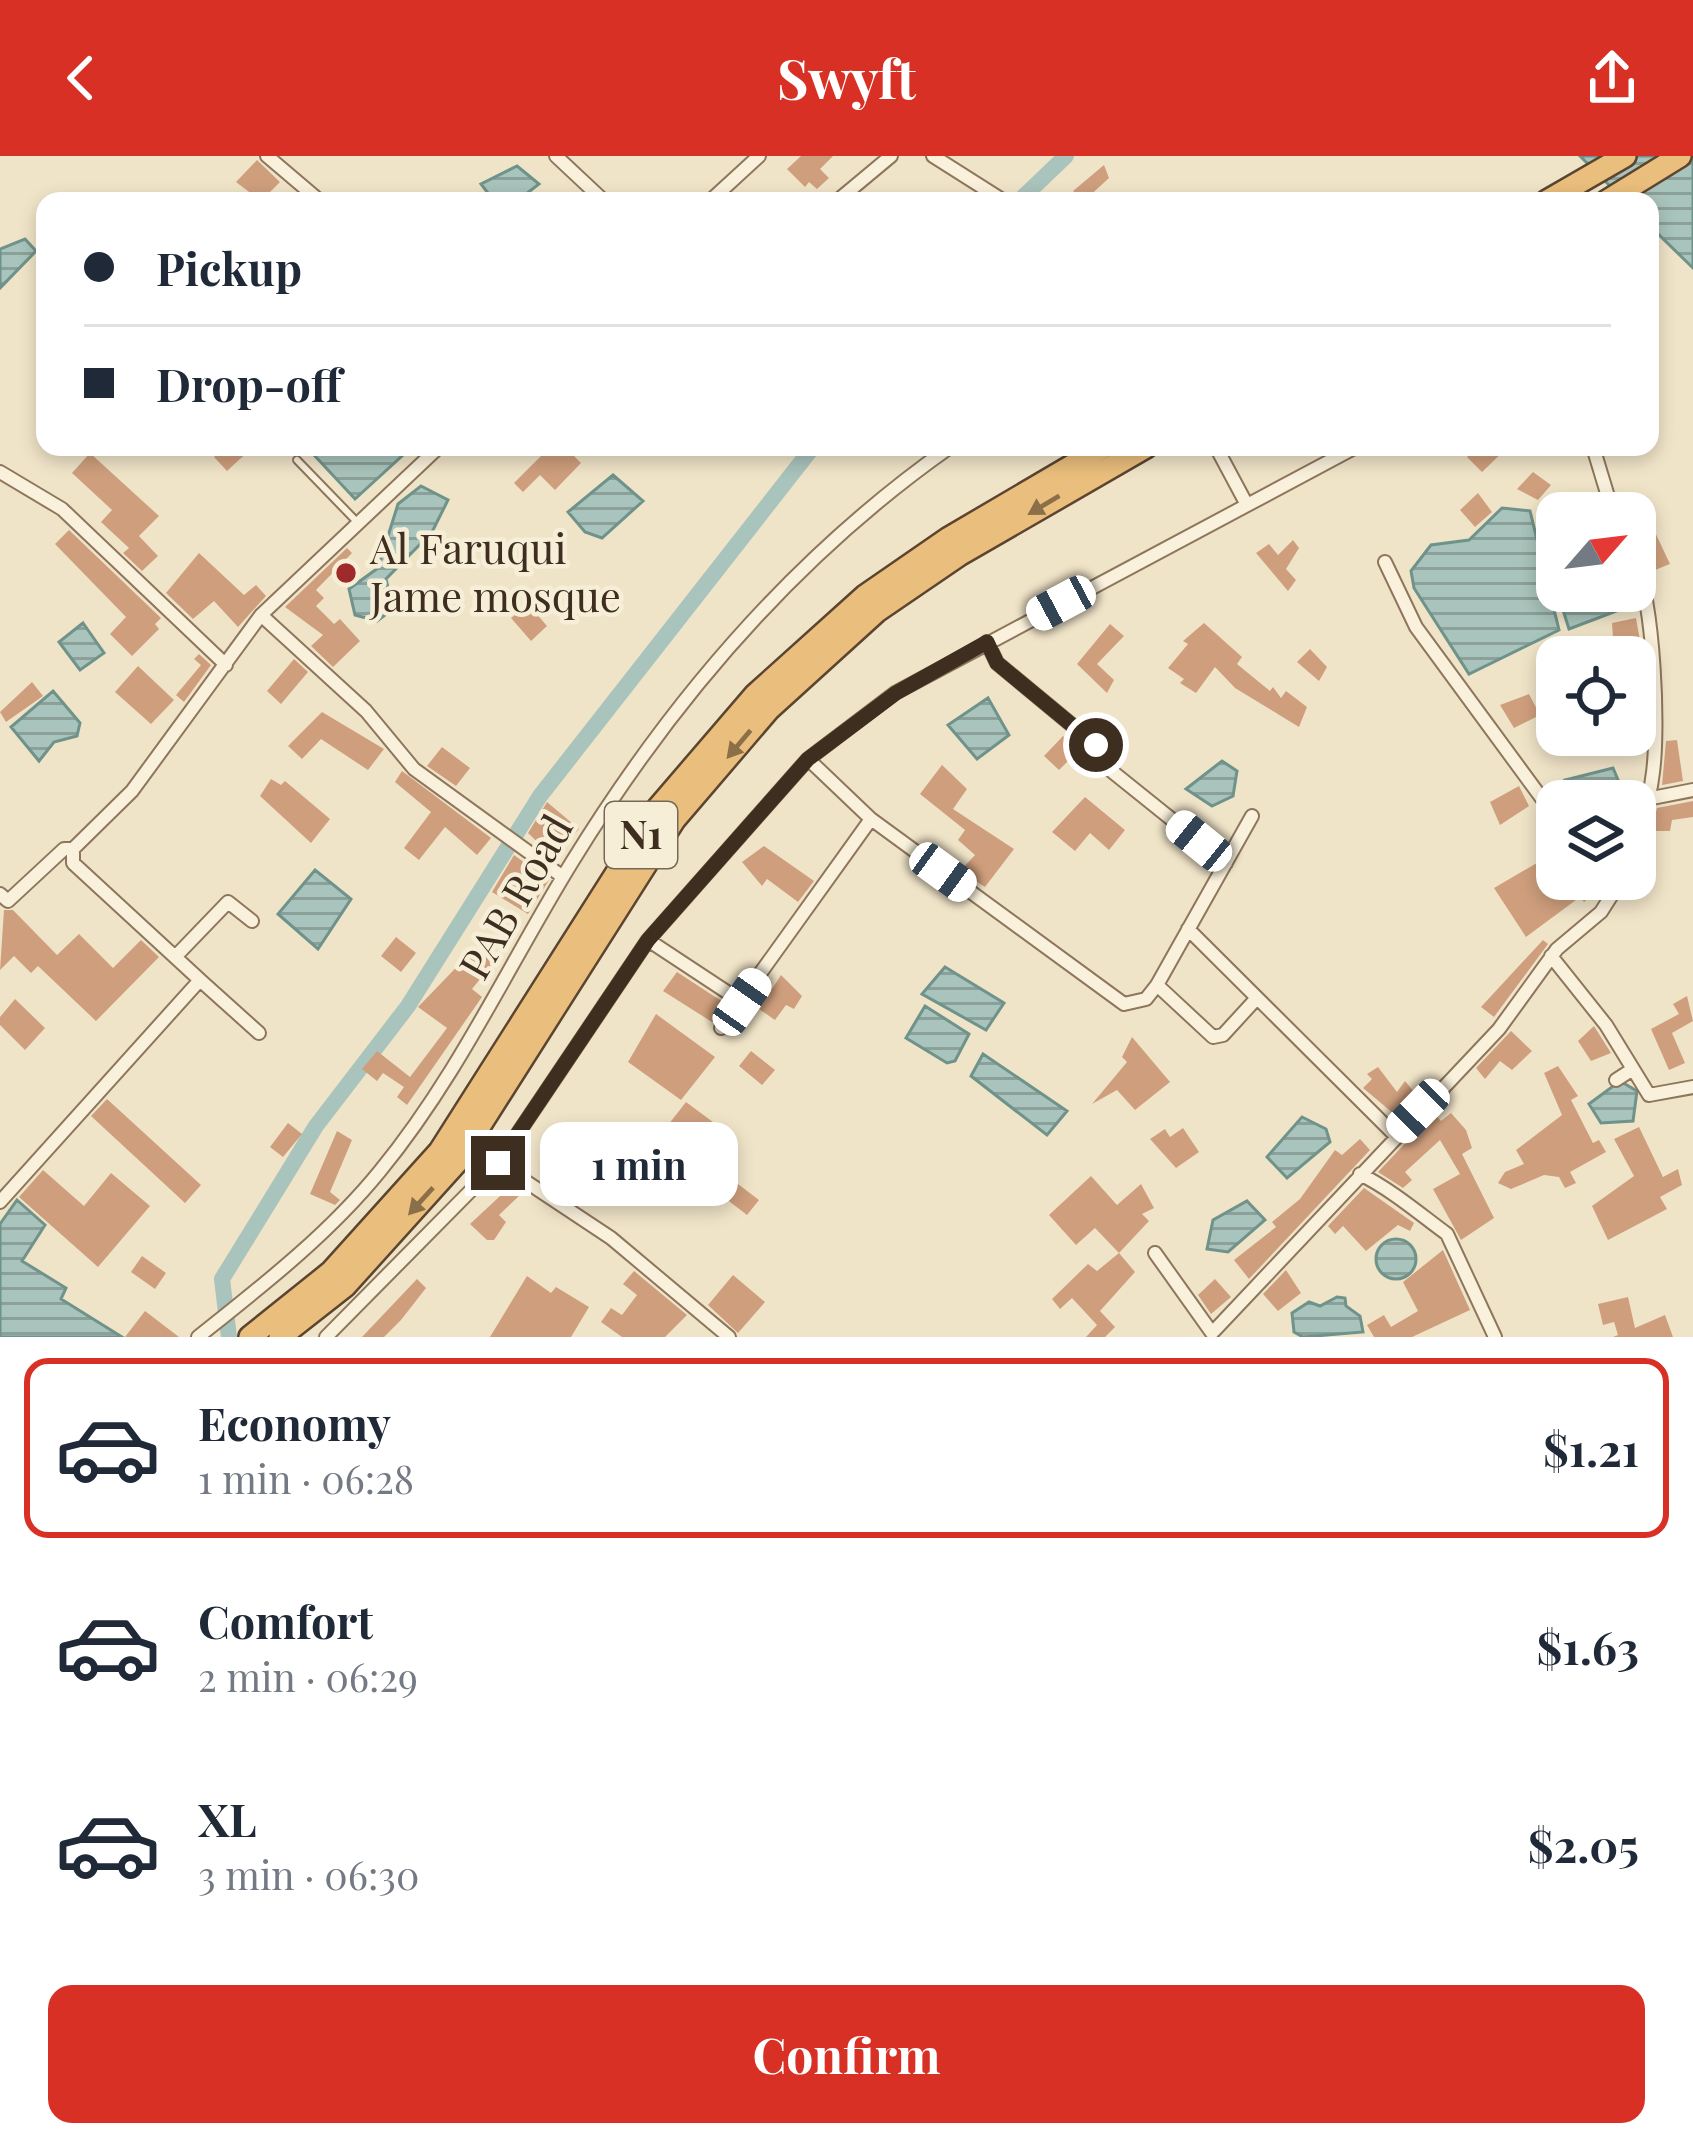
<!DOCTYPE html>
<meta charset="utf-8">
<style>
:root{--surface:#fff;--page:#f2f2f3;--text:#1f2937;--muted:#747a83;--line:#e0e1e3;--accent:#d93025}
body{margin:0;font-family:"Playfair Display",serif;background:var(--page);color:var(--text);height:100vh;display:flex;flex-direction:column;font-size:45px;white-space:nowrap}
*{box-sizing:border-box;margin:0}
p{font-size:39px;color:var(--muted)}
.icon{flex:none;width:66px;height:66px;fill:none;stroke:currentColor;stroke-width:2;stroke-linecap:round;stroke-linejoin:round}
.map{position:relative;height:1181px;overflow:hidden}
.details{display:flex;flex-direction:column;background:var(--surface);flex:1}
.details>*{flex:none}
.guide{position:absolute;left:36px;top:36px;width:1623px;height:264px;border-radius:24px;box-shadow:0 6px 18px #0003;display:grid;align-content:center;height:264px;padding:0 48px;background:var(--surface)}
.needle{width:78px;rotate:62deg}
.fabs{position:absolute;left:1536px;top:336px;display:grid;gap:24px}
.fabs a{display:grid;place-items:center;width:120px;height:120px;border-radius:24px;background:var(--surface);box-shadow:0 6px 18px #0003;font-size:60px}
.end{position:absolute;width:54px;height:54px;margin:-27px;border:15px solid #3d2e20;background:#fff;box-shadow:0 0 0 6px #fff}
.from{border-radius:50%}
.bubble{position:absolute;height:84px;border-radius:24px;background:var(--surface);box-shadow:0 6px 18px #0003;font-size:39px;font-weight:700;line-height:84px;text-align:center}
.car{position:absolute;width:36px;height:72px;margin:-36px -18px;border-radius:15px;box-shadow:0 0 9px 3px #0007;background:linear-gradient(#fff 24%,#345 0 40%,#fff 0 76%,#345 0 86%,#fff 0)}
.guide b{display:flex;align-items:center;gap:42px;height:114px;font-size:45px}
.guide b+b{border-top:3px solid var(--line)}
.guide i{width:30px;height:30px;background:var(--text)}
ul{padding:21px 0 0;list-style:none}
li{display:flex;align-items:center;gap:36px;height:180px;margin:0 24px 18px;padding:0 24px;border:6px solid transparent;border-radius:24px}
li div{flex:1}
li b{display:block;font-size:45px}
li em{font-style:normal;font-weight:700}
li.active{border-color:var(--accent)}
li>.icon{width:108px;height:108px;stroke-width:1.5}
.button{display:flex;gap:24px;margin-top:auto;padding:24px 48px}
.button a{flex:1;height:138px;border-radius:24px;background:var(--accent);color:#fff;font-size:48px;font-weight:700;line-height:138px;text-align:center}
header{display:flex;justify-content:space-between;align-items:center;height:156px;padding:0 48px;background:var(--accent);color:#fff;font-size:54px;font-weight:700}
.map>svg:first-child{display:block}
</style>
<header><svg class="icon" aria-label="back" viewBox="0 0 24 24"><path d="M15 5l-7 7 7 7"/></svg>Swyft<svg class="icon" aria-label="share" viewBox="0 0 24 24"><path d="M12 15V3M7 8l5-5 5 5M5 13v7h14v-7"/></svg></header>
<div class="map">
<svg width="1693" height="1181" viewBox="0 0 1693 1181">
<defs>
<pattern id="water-rules" width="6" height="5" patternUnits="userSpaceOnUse" patternTransform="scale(3)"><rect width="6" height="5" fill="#a9c4bc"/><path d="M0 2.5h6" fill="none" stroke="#8ba098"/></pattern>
</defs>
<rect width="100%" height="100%" fill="#f0e4c8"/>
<path fill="url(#water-rules)" stroke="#6f938a" stroke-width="3" d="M1580,0H1693V112L1650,70V45H1625Z
M517,10L539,28L517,45H494L481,28Z
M25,83L36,95L0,132V93Z
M325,291H394L403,299L355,343L314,299Z
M613,319L643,345L602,382L585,376L568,356Z
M421,330L448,344L432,376L386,423L393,453L377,465L355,459L349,433L378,412L398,348Z
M1502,352L1530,355L1559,474L1469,518L1414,432L1411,415L1431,389L1469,384Z
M1557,435H1613L1622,453L1569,473Z
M83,467L104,497L80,514L59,486Z
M53,535L80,567L77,580L54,586L39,605L11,571Z
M988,542L1009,579L977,603L948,569Z
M1222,605L1237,615L1233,640L1212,650L1186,633Z
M1613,612L1627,645H1574L1565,624Z
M315,714L351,743L318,793L278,758Z
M945,811L1004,847L986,874L922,838Z
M925,850L969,878L955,905L947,907L906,882Z
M983,898L1067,955L1047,979L971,920Z
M1620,925L1637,935L1633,965L1601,967L1589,948Z
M1302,961L1326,973L1330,986L1287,1022L1267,1001Z
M17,1044L45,1069L22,1105L66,1132L61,1143L122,1181H0V1068Z
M1247,1045L1265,1064L1228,1096L1207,1093L1213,1064Z
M1376 1103a20 20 0 1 1 40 0a20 20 0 1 1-40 0Z
M1337,1141L1345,1142L1346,1150L1360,1160L1363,1176L1303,1181L1294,1176L1292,1157L1309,1146L1320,1150Z"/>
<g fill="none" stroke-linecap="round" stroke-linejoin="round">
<path stroke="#a9c4bc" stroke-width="16" d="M1019,45L1066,0
M229,1181L222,1123L316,970L408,850L540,640L813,291"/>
</g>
<path fill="#cf9f7d" d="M801,0H833L820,13L829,22L817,33L809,26L805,31L787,13Z
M257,4L280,26L261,45L236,26Z
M1104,9L1109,22L1084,45L1073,35Z
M225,291H253L227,315L214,301Z
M550,291H565L581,307L555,334L540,319L523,336L514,327Z
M1477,291H1508L1482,316L1467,301Z
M90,297L159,360L139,380L158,400L142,415L123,397L129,392L101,366L112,354L72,317Z
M1533,316L1551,329L1538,344L1517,333Z
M1478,337L1492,356L1475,371L1460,354Z
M1653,372L1670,408L1650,416L1635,377Z
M69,374L161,462L155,468L159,473L132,500L110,478L126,461L55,388Z
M1293,384L1299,392L1286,413L1296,424L1288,435L1256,397L1269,388L1278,399Z
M347,392L352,397L316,434L324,442L316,450L334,468L340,463L360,485L333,511L311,490L323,479L285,451Z
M199,397L244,439L256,429L266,440L238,471L214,445L193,463L166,437Z
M528,448L547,470L531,485L511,462Z
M1636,462L1641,490L1614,497L1612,467Z
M1204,467L1242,501L1237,508L1270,535L1273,531L1281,542L1286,535L1307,551L1299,571L1235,532L1215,511L1196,537L1180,527L1184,523L1168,512L1188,488L1183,485Z
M1110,468L1124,480L1097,508L1114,524L1107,537L1077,508Z
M1310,493L1327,511L1319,525L1297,506Z
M199,498L211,509L184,546L176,539L201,509L194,503Z
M294,503L308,516L281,548L267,535Z
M138,510L174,544L151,568L115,536Z
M32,526L43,540L6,566L0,556Z
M1529,538L1540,559L1514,572L1500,549Z
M322,556L384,593L368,614L321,583L302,603L288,590Z
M1063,580L1078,595L1059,614L1044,600Z
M1677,584L1683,625L1662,629L1666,585Z
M442,591L470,612L456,630L427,610Z
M942,609L967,633L953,653L1014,693L985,731L960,715L975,699L958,684L965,674L920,638Z
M402,615L491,682L477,699L445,671L419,704L404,692L431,656L395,626Z
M271,623L281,629L285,625L330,663L311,687L260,640Z
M1519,630L1529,650L1500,669L1490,646Z
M1085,641L1125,674L1109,694L1090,677L1075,695L1052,676Z
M1693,645V661L1672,664L1670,675H1651L1657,652Z
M547,646L579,673L554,702L528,677Z
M764,690L814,725L798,746L767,723L762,730L742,706Z
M514,699L549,724L528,758L492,736Z
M1542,704L1550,716L1557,712V723H1609L1584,746L1580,741L1526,781L1494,732Z
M4,754H13L57,799L79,778L113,812L141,784L159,801L96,865L38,810L31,817L14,800L0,814Z
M396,781L416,797L401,816L381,800Z
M1543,784L1548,788L1494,861L1481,851Z
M475,792L494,806L472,833L482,841L407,949L397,941L404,931L383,917L377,925L362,913L377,895L410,921L447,872L418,851Z
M677,816L726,848L712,866L663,835Z
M781,819L802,840L794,853L786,849L775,864L759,853Z
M1687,840L1693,865L1672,877L1685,907L1669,914L1651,873L1679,858L1673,848Z
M15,843L45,872L25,894L0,869V861Z
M656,858L715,901L681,944L628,906Z
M1594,870L1611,897L1591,905L1578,885Z
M1511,875L1532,895L1512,914L1500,905L1485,923L1476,912Z
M1132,881L1170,926L1135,954L1117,934L1092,948L1127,906L1122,901Z
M751,895L775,914L762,929L739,910Z
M1558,910L1578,940L1571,944L1593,987L1599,984L1606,996L1570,1016L1576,1027L1565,1032L1559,1021L1544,1019L1511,1033L1498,1027L1505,1016L1524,1008L1516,994L1562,959L1544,917Z
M1378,911L1397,936L1405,925L1419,942L1400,963L1363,932L1372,923L1367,918Z
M107,943L201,1029L185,1047L91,960Z
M686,946L725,975L705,1003L759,1044L747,1059L654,987Z
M1434,957L1441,965L1451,957L1466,974L1472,992L1462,998L1494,1062L1461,1084L1433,1033L1460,1018L1440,984L1405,1016L1412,1024L1403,1032L1378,1016Z
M288,967L302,978L283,1001L270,991Z
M1639,971L1663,1021L1678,1013L1682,1029L1660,1041L1667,1053L1608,1084L1592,1050L1634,1020L1614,983Z
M1183,972L1199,996L1176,1012L1150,983L1165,973L1170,981Z
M337,975L352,984L330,1036L340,1044L335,1049L310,1038Z
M1360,983L1370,994L1249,1123L1234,1104L1276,1071L1272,1066L1300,1043L1335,994L1342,999Z
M43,1014L84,1050L111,1017L150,1050L98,1111L19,1041Z
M1091,1020L1117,1049L1141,1028L1154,1052L1142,1058L1149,1065L1119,1097L1095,1072L1076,1089L1049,1059Z
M512,1029L523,1036L499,1059L506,1066L494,1084H487L470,1068Z
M1364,1032L1414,1067L1410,1075L1398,1069L1366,1095L1343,1070L1335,1078L1328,1070Z
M1443,1094L1470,1154L1412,1181H1374L1367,1169L1384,1159L1391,1171L1418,1155L1403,1126Z
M1119,1097L1135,1116L1100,1155L1115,1171L1105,1181H1086L1097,1169L1072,1142L1060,1153L1052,1143L1088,1108L1097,1115Z
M142,1100L166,1117L155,1133L131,1116Z
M1286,1114L1301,1137L1278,1155L1263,1138Z
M634,1115L687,1159L665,1181H622L601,1166L611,1152L622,1159L637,1139L623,1128Z
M733,1119L765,1146L738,1177L708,1149Z
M527,1120L551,1137L556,1131L589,1151L571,1181H490Z
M417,1123L426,1132L401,1164L384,1181H362Z
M1215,1123L1231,1141L1211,1158L1198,1139Z
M1628,1141L1635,1172L1665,1159L1673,1181H1613L1618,1179L1614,1166L1603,1169L1598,1148Z
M145,1155L179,1181H125Z"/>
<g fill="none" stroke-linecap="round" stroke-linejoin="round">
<defs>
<path id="service" d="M297,304L358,367"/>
<path id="minor" d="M267,0L320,45
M556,0L604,45
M933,0L1004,45
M710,45L759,0
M837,45L891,0
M1216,291L1247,349
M1593,291L1613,357
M0,316L62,353L226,509
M1385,406L1416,471L1557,663
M1635,406C1654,446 1660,577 1652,623C1649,648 1639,673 1635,698
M261,459L366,555L414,613L563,721
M987,486L997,507L1096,589
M808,603L871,663
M1109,613L1226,707
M1647,643L1693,634
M0,738L8,745L64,693H73
M1188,773L1395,979
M648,784L742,846
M1551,800L1606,869L1649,939L1693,931
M175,801L228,746L252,765
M200,824L259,877
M1157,829L1213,881L1223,879L1256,843
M721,872L871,663L1124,848L1146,843L1157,829L1252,660
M1616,924L1633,913
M498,1007L611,1082L729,1181
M1360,1018C1392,1034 1421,1059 1447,1078L1495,1181
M0,1046L200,824L73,707V693L132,635L261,459L439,291
M565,1050L618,976
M1155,1097L1212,1177
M1214,1175L1499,873L1557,793L1601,756L1622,723
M198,1181C262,1130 328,1079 380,1015C458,920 508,810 572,706C671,545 795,400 950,291
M326,1181L498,1007L648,784L808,603L895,537L1356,291"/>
<path id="trunk" d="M1547,45L1625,0
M1607,45L1680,0
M250,1181L331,1116L440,995L658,652L755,539L865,440L949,382L1104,291
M280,1181L345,1130L456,1007L674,664L769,553L877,455L959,399L1146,291"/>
</defs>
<use href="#service" stroke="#8d765c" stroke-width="10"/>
<use href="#minor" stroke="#8d765c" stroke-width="16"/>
<use href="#trunk" stroke="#5b4430" stroke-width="26"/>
<use href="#service" stroke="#faf1dc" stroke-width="6"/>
<use href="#minor" stroke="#faf1dc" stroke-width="12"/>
<use href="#trunk" stroke="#eabe7c" stroke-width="21"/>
</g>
<defs><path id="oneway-solid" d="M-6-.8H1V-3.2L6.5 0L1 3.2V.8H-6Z" transform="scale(3)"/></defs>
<g fill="#8b6f49">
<use href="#oneway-solid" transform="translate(1044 349) rotate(149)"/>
<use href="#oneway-solid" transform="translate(739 588) rotate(130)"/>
<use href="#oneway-solid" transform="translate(421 1045) rotate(132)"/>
</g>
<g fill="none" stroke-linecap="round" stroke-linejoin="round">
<path stroke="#3d2e20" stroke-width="15" d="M498,1007L648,784L808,603L896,537L987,486L997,507L1096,589"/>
</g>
<circle fill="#9e2a2b" stroke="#f7eed8" stroke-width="4.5" cx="346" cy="417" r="12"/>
<g text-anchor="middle" stroke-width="9" stroke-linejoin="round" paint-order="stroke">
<rect fill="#f7eed8" stroke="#756857" stroke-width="3" x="605" y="646" width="72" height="66" rx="9"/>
<g font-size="39" font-weight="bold" fill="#3d2e20">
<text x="641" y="693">N1</text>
</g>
<g font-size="42" fill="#3d2e20" stroke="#f7eed8" text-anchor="start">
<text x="370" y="408">Al Faruqui<tspan x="370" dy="48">Jame mosque</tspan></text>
</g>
<g font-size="42" fill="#3d2e20" stroke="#f7eed8">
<text transform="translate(516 741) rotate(-60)" y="15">PAB Road</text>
</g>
</g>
</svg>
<div class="fabs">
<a><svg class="needle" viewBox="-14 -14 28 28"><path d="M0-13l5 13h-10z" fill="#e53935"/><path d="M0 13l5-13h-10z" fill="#747a83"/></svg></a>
<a><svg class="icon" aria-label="locate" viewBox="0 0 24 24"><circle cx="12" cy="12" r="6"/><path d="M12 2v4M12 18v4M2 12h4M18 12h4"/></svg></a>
<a><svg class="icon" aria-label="layers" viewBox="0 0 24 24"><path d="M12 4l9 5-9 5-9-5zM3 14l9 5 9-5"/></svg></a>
</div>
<i class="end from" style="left:1096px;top:589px"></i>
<i class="end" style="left:498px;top:1007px"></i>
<div class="bubble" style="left:540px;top:966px;width:198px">1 min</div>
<i class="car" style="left:1061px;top:447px;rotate:242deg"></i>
<i class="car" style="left:1199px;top:685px;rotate:309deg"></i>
<i class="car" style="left:943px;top:716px;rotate:126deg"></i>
<i class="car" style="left:742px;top:846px;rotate:35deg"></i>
<i class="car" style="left:1418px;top:955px;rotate:224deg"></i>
<div class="guide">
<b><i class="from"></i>Pickup</b>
<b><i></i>Drop-off</b>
</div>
</div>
<section class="details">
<ul>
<li class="active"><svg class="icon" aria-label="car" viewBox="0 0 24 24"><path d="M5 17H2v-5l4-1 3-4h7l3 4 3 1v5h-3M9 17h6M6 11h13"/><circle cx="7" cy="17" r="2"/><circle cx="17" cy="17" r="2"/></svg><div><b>Economy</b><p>1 min · 06:28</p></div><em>$1.21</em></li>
<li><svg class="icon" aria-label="car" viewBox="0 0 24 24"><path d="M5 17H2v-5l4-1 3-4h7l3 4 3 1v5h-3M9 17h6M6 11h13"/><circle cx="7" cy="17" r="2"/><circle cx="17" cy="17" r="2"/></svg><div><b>Comfort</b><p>2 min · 06:29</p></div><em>$1.63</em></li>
<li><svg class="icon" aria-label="car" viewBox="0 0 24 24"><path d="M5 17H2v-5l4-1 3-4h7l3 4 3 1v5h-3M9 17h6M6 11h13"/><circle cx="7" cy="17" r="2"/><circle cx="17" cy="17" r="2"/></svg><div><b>XL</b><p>3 min · 06:30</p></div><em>$2.05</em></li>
</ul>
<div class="button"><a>Confirm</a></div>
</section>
